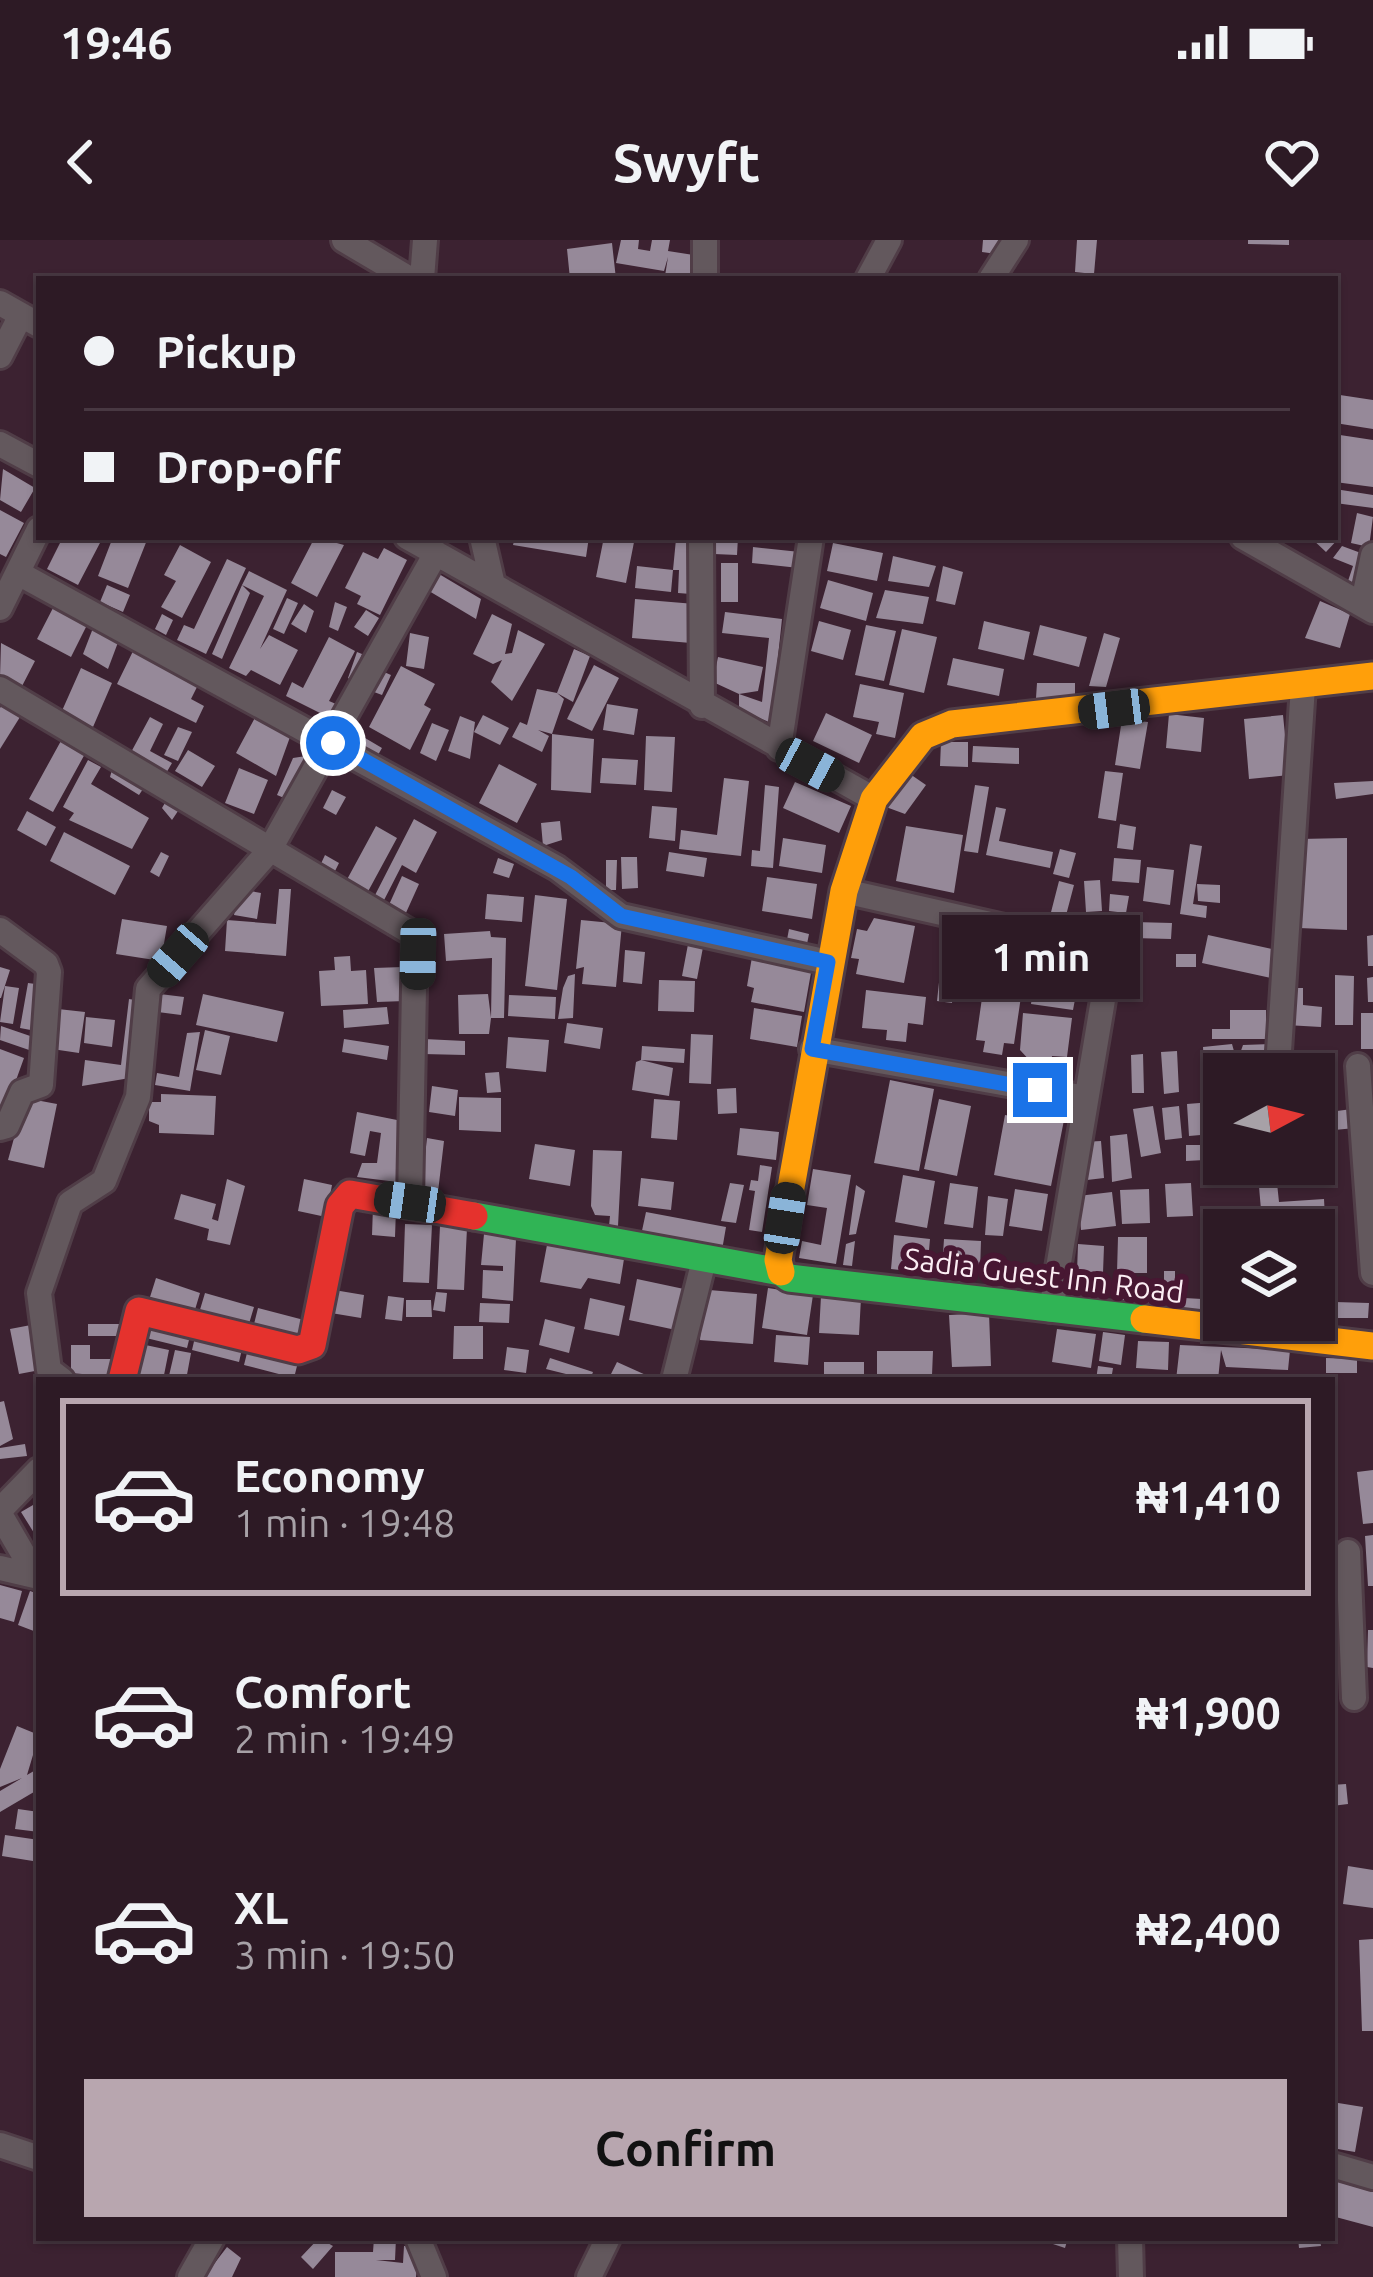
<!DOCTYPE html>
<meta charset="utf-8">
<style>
:root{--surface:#2d1a25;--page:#35232d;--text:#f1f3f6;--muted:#a7a1a7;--line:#483842;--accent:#b8a6af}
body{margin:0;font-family:Ubuntu,sans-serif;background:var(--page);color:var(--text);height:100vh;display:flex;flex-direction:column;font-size:45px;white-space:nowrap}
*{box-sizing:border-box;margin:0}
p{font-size:39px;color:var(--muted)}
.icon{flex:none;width:66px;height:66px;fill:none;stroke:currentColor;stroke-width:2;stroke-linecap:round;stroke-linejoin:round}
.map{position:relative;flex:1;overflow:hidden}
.drawer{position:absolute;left:36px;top:1137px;width:1299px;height:864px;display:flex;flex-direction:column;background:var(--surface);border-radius:0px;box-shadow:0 3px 9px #0004,0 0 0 3px var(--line)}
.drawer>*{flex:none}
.top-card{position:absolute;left:36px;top:36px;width:1302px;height:264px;border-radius:0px;box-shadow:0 3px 9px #0004,0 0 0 3px var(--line);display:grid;align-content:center;height:264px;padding:0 48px;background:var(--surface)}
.needle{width:78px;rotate:83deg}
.buttons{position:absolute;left:1203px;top:813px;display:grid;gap:24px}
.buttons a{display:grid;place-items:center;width:132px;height:132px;border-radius:0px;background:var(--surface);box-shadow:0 3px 9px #0004,0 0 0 3px var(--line);font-size:60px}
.end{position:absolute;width:54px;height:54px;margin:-27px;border:15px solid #1a73e8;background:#fff;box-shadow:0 0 0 6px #fff}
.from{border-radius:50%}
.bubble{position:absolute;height:84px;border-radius:0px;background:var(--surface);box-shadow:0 3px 9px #0004,0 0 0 3px var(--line);font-size:39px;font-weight:700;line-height:84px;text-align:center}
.car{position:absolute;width:36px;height:72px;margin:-36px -18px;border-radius:15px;box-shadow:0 0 9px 3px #0007;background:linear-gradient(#222 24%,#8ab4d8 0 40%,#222 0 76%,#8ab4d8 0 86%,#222 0)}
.top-card b{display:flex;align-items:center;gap:42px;height:114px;font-size:45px}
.top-card b+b{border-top:3px solid var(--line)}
.top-card i{width:30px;height:30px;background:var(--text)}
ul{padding:21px 0 0;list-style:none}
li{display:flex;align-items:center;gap:36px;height:198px;margin:0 24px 18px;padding:0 24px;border:6px solid transparent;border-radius:0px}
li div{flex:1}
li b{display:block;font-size:45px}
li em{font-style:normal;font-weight:700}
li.on{border-color:var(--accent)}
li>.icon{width:108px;height:108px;stroke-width:1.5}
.button{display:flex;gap:24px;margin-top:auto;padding:24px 48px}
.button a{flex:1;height:138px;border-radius:0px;background:var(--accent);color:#111;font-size:48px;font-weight:700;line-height:138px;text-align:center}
.status{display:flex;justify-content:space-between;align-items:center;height:84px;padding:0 60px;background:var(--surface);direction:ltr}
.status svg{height:33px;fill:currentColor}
header{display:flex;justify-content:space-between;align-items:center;height:156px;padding:0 48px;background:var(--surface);font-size:54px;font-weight:700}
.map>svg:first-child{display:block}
</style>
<div class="status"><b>19:46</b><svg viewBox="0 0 49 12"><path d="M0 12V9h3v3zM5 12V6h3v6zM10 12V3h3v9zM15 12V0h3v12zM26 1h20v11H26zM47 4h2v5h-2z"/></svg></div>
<header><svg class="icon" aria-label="back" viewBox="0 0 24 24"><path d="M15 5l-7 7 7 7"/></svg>Swyft<svg class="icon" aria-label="heart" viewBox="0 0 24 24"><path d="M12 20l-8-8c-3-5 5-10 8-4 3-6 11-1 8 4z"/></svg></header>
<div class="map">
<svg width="1373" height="2037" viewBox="0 0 1373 2037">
<rect width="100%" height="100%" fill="#3c2231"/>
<path fill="#968999" d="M621,0H639L638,9L650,11L652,0H670L668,11L700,16L696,39L665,36L668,17L664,31L616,23Z
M983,0H1005L1004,15L982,12Z
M1077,0H1097L1094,34L1075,32Z
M1248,0H1289V5L1248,4Z
M612,3L616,39H570L567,9Z
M1340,155L1373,160V189L1335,183Z
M1340,195L1373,200V247L1335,242Z
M3,229L35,248L21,272L0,260Z
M1335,249L1373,255V268L1335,263Z
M0,270L24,283L6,317L0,314Z
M1357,273L1373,277L1369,307L1351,303Z
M63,297L101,301L78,345L47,329Z
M113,297L147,300L128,348L98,336Z
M315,297L344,305L317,357L291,343Z
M515,297H589L586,317L513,305Z
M604,297H635L626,343L596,337Z
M715,297H738L737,315L714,314Z
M1310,297H1340L1326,312Z
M676,299L691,300V354L678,353L679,330H673L671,352L635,348L637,326L673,330Z
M833,303L883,313L877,341L827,331Z
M180,305L211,322L182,378L161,367L176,341L164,335Z
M1342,306L1369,316L1359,345L1348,341L1353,326L1333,318Z
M753,307L800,312L799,328L752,323Z
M384,308L407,320L380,375L357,364L361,356L345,348L363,312L378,319Z
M893,316L936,326L929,347L888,341Z
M227,319L246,328L206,414L177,400L184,385L194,389Z
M721,323H738V362H721Z
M943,326L963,332L955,365L936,361Z
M249,331L287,350L260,409L269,395L298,410L280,445L251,430L246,436L229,428L264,356L242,345Z
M439,334L481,359L476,379L429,351Z
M828,340L873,353L866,381L820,368Z
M107,345L130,355L123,372L100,362Z
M242,345L250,353L222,419L212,414Z
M885,350L929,357L923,384L876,378Z
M287,358L298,363L284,394L273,389Z
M635,359L695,364L691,403L632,398Z
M1320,361L1350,374L1340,408L1305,398Z
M335,362L347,367L338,391L329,387Z
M304,364L314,371L306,393L291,384Z
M53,368L87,385L71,417L37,399Z
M366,370L379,378L368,396L354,387Z
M725,372L782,379L771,483L739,469V454L762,462L769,398L722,393Z
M162,374L173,380L166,395L155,389Z
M492,374L512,384L505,414L512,413L518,390L545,404L512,461L491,442L502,420L493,424L473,414Z
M819,381L851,390L843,420L811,411Z
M984,381L1030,392L1024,420L978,409Z
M95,383L120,397L108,429L83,414Z
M866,385L896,391L884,441L855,435Z
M1040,385L1087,397L1079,427L1033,415Z
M902,389L937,397L924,453L889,445Z
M410,393L429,397L424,429L406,426Z
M1104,393L1120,398L1106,447L1089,446Z
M329,397L355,411L329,461L336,464L330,478L286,456L292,442L303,448Z
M1,403L35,421L21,448L0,437Z
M136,405L202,437L191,459L204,466L196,483L117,444Z
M574,409L590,416L573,462L557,453L564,459L552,494L538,490L549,496L542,512L512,497L520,482L527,485L537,449L557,453Z
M357,412L362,414L352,441L348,438Z
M718,417L763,427L758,451L739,454L713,442Z
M953,418L1004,429L999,456L947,445Z
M594,425L619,438L592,491L567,479Z
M401,426L435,444L424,465L431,469L410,510L369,487Z
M81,428L112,443L93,487L61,473Z
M384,432L391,435L382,455L374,452Z
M1037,443H1075V459L1036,458Z
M860,444L904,453L895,498L876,494L879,482L853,477Z
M607,464L638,469L634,495L603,490Z
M2,465L20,477L0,509V468Z
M826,473L872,495L859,523L813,501Z
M257,474L290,497L276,536L236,513Z
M1169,474L1204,478L1201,512L1166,508Z
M483,475L509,488L500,505L474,492Z
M1283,475L1289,535L1249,539L1244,479Z
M460,476L475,482L470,519L448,511Z
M150,477L163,484L150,511L172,523L165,535L129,516Z
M1122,479L1148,482L1140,529L1115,525Z
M432,483L449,490L436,521L420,513Z
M178,487L192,492L178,521L164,515Z
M552,494L594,499L591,553L551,550Z
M360,495L382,508L374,522L351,509Z
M646,496L675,497L672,552L644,550Z
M62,499L86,512L53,572L29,559Z
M941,502H968V527L940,526Z
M973,506L1019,508V524L972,522Z
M188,510L215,526L202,547L175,531Z
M306,516L289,560L277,555L293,518Z
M602,518L638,520L636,545L600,543Z
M88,520L101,527L91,544L149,578L132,609L69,580L74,573L63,567Z
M114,522L147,543L139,555L110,537Z
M499,524L537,544L517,583L479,563Z
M239,528L268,540L254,574L225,563Z
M1105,531L1123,533L1116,581L1098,578Z
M910,534L926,545L905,574L886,567Z
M724,538L749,541L741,616L679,609L681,590L717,595Z
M1373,541V554L1336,559L1334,543Z
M795,542L851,566L839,593L783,568Z
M765,545L779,547L773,628L751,626L752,610L760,611Z
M975,545L989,547L978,613L964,611Z
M332,550L346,557L336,575L323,568Z
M169,556L182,565L172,580L162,568Z
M652,566L677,568L675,601L649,598Z
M996,567L1006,569L999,601L1053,612L1050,628L986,615Z
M27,571L56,587L46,606L17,590Z
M414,579L437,592L416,633L402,625L381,666L372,661Z
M560,581L562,600L543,606L541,583Z
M1120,584L1136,587L1133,610L1117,608Z
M376,586L397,598L365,657L344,645Z
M906,586L963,595L954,653L896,641Z
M64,592L130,626L115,655L50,621Z
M783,598L826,605L822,633L779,626Z
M1347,598V690L1299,688L1300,599Z
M1190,604L1202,606L1193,664L1207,666L1206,678L1180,674Z
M1060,609L1076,613L1069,638L1053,634Z
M161,612L169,616L159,637L150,632Z
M669,612L707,618L704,637L666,631Z
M325,615L339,623L332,637L318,630Z
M621,617H637L638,648L622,649Z
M498,618L514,624L509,638L493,633Z
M1114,618L1141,620L1139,643L1112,641Z
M606,620H617L616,650H606Z
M1147,627L1174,630L1170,665L1143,661Z
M402,636L419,644L405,675L388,667Z
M767,637L817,644L812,679L762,671Z
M1100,640L1102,671L1086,672L1084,641Z
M1059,641L1074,645L1064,683L1049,680Z
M1197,644L1220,645V663L1198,661Z
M239,649L261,653L257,679L234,675Z
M279,649H291L286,716L225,711L227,680L276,684Z
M487,654L524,657L522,682L485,679Z
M1110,654L1129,656L1126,673L1109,671Z
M535,655L567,659L557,750L525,746Z
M874,678L915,686L904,743L856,734L859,719L851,718L857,689L867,691Z
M1101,678V689L1076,690L1077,679Z
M122,679L167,686L161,721L116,714Z
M581,680L622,684L616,747L582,744L584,727L576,729Z
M1134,682L1172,683L1171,699L1133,698Z
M789,689L809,694L806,709L786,705Z
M490,691L491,697L506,698L504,778H491L489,794H459L458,755L488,754L491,778L492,718L446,721L444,694Z
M1208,695L1277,710L1271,738L1202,723Z
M1373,695V726H1368L1367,696Z
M689,699L704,702L697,739L682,736Z
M1034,702L1077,709L1074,730L1030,726Z
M625,710L645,712L642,744L623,742Z
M1176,714H1196V727H1176Z
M350,716L351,731L366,730L368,764L321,766L319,731L335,730L334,717Z
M752,717L812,727L804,772L751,762L754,748L747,746Z
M0,727L10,730L1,758H0Z
M403,727L405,761L377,762L374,728Z
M940,733L970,736L968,753L953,751L952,763L937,761Z
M575,734L573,778L558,779L563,748L568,736Z
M1335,735L1354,736L1353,785H1335Z
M985,737L1023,743L1014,804L1004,803L1002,815L983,812L985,801L976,800Z
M1373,737V762H1368L1367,738Z
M659,740L695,741L694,772L658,771Z
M1034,742L1077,749L1073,770L1031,764Z
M28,743L43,745L36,791L20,788Z
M5,746L19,748L13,784L0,782Z
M1290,748H1303V765L1322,767L1321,787L1286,785Z
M866,750L926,757L923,785L908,783L906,802L886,800L887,790L862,788Z
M152,753L184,757L181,775L150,771Z
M203,754L284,772L277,802L196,785Z
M509,755L556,757L555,779L508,776Z
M129,759L146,762L136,837L82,846L85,820L121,825Z
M387,767L389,784L344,788L343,770Z
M754,768L802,776L797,807L750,799Z
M58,769L85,772L79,813L52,809Z
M1230,770H1266V799H1212V789H1230Z
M1023,773L1072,778L1067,817L1052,816L1051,825L1032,823L1020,810Z
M1361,773H1373V809H1361Z
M86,777L115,780L112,807L84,803Z
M567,783L603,788L600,809L564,803Z
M1,786L36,798L32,811L0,800Z
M205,790L230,796L221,835L196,830Z
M200,792L190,851L155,845L157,833L179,837L187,793Z
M691,794L713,795L711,844L689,843Z
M508,797L549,800L546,832L506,828Z
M344,799L389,806L387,820L342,812Z
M424,799L465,801V815L423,814Z
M1232,804L1237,822L1243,805L1271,804L1272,834H1234V824L1204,826L1203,807Z
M642,806L685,809L684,823L641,820Z
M0,809L24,818L6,868L0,866Z
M1177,811L1179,852L1164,854L1161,812Z
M1143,814L1144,853H1132L1131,815Z
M641,820L673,828L669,856L632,850L636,822Z
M499,832L501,852L487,853L485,833Z
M890,840L934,849L919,931L874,923Z
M432,846L458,850L455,876L429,872Z
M736,848L737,873L718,874L717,849Z
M161,854L216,856L214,895L159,893V885L149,881V862H161Z
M459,857L501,858V892L459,890Z
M25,858L57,864L44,928L8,920Z
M654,859L680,861L677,900L651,898Z
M939,859L971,866L957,936L924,929Z
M1224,861V893L1189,896L1187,864Z
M1026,864L1055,869L1053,878L1064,880L1051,946L994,935L1005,875L1023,878Z
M1153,866L1161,913L1141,917L1133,869Z
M1179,866L1182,898L1165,900L1162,868Z
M1352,869L1355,888L1314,892V874Z
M357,872L412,883L405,943L357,937L362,923H377L381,893L370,891L365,916L350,913Z
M740,888L779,892L776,920L737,915Z
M1127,894L1132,938L1112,942L1110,896Z
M427,898L444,901L438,952L421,950Z
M1325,898L1326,916L1314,917V900Z
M1101,901L1104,938L1087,940L1083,902Z
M535,904L575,910L570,946L529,939Z
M1186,905H1204L1205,920L1186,921Z
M593,910L622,911L618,986H609L610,976L595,975L591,966Z
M1257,924H1275L1279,962L1324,959L1325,977L1262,981Z
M760,925L772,927L762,992L749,990L755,951L749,950L751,940L758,941Z
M813,929L851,935L836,1024L799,1018L802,1001L821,1005L827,968L807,965Z
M903,935L935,941L927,988L895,982Z
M641,938L674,942L671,970L638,966Z
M227,939L245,946L230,1005L207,1000L209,989L174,979L181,954L216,964L212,979L218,981Z
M304,939L332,945L326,977L298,971Z
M730,943L744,945L736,983L721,981Z
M950,943L978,947L973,988L944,984Z
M1191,943L1193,976L1167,977L1165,944Z
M856,945L865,951L856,994L849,995Z
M1015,949L1048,954L1042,991L1009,986Z
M1149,949L1150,983L1122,984L1120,950Z
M1112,952L1116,986L1081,990L1078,956Z
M988,956L1008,959L1003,996L985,995Z
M373,967L396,969L395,997L372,995Z
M646,972L726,987L721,1016L640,1000Z
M405,984L432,985L429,1043L403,1042Z
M440,986L467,988L464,1050L437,1049Z
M484,994L516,999L513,1061L482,1058L483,1030L503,1031V1026L481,1025Z
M894,995L930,999L927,1033L891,1029Z
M1118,997H1147V1033H1117Z
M944,999L981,1001L980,1031L942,1029Z
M855,1001L852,1026L843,1025L846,1004Z
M1078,1004L1104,1006L1103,1033L1077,1032Z
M547,1005L624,1019L620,1044L588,1038L581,1049L540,1042Z
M1164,1031H1175V1052H1164Z
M156,1038L200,1053L194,1073L150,1057Z
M637,1039L684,1049L676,1090L629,1080Z
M1075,1044L1103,1050L1100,1064L1072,1058Z
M768,1048L813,1055L807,1095L762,1088Z
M1115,1048L1157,1055L1153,1074L1112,1066Z
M334,1050L364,1055L361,1078L331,1073Z
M709,1050L757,1054L753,1104L700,1100L703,1057L708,1058Z
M436,1052L447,1053L445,1072L433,1070Z
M205,1053L254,1067L248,1087L199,1073Z
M388,1056L404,1058L402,1081L385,1079Z
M821,1056L861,1058L859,1095L819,1093Z
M1167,1057L1202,1059L1198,1079L1165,1075Z
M590,1058L625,1066L619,1096L584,1089Z
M406,1060H431L432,1077H406Z
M1335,1062L1369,1063L1368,1078H1333Z
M480,1063L510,1064L509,1083L479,1082Z
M258,1068L304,1080L299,1100L253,1088Z
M989,1073L991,1126L952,1127L949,1075Z
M545,1079L575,1087L569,1113L539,1105Z
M142,1080L191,1092L187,1108L138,1096Z
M88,1084H128L127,1096H88Z
M31,1085L40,1130L19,1134L10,1089Z
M454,1086H483V1119H453Z
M1057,1089L1096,1094L1091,1128L1052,1122Z
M1103,1092L1125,1095L1121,1125L1099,1121Z
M196,1093L243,1105L239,1122L192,1110Z
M776,1095L810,1097L808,1125L774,1122Z
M1138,1101L1169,1102L1168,1130L1136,1128Z
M136,1103L169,1110L163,1140H129Z
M71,1105H90V1119H115V1137L71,1133Z
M249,1105L299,1118L294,1138L244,1125Z
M1180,1105L1290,1110L1288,1130L1226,1127L1221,1110L1218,1140H1176Z
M507,1107L529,1110L526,1133L504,1130Z
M175,1110L191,1113L186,1140H168Z
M877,1111H933L932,1135H877Z
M550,1118L593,1132L590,1140L546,1129Z
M1326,1118L1357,1119V1133H1326Z
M617,1122L657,1140L610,1136Z
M824,1122H864V1140H824Z
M1098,1126L1113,1128L1111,1140H1096Z
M4,1161L13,1199L0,1206V1162Z
M25,1204L27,1216L0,1219V1208Z
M1373,1230V1283L1363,1284L1357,1232Z
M33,1265L39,1274V1301L21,1272Z
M1373,1295V1346H1368L1365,1296Z
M0,1345L22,1351L14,1382L0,1378Z
M30,1351L39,1354V1393L18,1385Z
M1368,1390H1373V1428L1367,1427Z
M17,1486L39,1495L27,1535L39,1528V1549L0,1572V1551L22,1538L0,1547V1529Z
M1346,1544L1348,1564L1332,1566V1545Z
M18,1569L39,1572V1592L15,1589Z
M5,1595L39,1600V1622L2,1616Z
M1348,1626L1373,1630V1668L1343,1664Z
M1373,1699V1791H1362L1359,1700Z
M1332,1862L1363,1867L1355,1912L1332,1908Z
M1332,1940L1373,1952V1987L1332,1976Z
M319,1998L333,2006L313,2029L301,2017Z
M374,1998H396L395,2020H376L403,2023L404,2006L419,2007L416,2037H335V2012H373Z
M1035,1998H1068L1065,2008Z
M1298,1998H1320L1321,2006L1299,2008Z
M227,2007L241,2018L232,2037H204Z"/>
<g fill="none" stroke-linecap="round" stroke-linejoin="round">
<defs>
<path id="street" d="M344,0L410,39
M422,39L425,0
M705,39V0
M868,39L889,0
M991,39L1016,0
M0,63L39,85
M0,116L21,75
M0,204L39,225
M407,297L874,559
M482,297L493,345
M701,297L702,466
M1243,297L1373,371
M18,333L557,628L621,676L828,722
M1363,362L1373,315
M0,368L39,289
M0,449L415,695L410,962
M779,508L811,297
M844,651L1106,710L1109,724L1051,1070
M0,690L46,724L49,732L41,845L22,852L7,886L0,888
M812,809L1086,858
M1279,811L1303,446
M1358,826L1373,1033
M62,1140L49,1130L39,1053L70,963L104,941L138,857L148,749L269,611L436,313
M674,1140L704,1020
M0,1270L39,1230
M0,1274L36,1336
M1348,1312L1354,1458
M0,1328L39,1337
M0,1905L39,1918
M1332,1925L1373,1937
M418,1998L434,2037
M1130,1998L1131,2037
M190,2037L212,1998
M589,2037L608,1998"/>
<path id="fast" d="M474,976L781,1032L789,1038L1144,1079"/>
<path id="slow" d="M781,1032L778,1020L844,651L874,559L923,496L952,484L1373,436
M1144,1079L1373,1106"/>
<path id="jam" d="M122,1140L139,1071L298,1110L312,1105L340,966L350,954L474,976"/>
</defs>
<use href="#street" stroke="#503d47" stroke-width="30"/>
<use href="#fast" stroke="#503d47" stroke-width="33"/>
<use href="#slow" stroke="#503d47" stroke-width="33"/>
<use href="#jam" stroke="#503d47" stroke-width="33"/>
<use href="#street" stroke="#63585d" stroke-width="24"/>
<use href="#fast" stroke="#30b455" stroke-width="27"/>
<use href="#slow" stroke="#ff9f0a" stroke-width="27"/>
<use href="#jam" stroke="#e5322d" stroke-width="27"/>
</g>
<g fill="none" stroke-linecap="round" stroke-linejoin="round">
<path stroke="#1a73e8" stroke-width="15" d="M333,503L571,637L621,676L828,722L812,809L1040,850"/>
</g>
<g text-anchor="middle" stroke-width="12" stroke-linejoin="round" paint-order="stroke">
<g font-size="30" fill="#fbedf3" stroke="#471732">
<text transform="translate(1044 1036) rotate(7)" y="10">Sadia Guest Inn Road</text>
</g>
</g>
</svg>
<div class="buttons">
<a><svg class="needle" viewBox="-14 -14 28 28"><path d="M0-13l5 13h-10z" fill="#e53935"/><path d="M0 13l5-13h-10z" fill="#a7a1a7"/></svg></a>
<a><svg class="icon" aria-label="layers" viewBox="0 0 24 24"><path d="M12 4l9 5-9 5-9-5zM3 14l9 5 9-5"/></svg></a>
</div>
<i class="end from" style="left:333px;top:503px"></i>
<i class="end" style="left:1040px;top:850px"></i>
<div class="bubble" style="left:942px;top:675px;width:198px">1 min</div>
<i class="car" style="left:1114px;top:469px;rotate:263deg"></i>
<i class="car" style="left:810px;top:525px;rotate:118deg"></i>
<i class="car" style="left:418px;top:714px;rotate:181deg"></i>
<i class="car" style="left:178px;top:715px;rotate:221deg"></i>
<i class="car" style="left:410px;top:962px;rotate:278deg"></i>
<i class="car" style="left:785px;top:978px;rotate:9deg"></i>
<div class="top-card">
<b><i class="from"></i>Pickup</b>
<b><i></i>Drop-off</b>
</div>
<section class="drawer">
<ul>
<li class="on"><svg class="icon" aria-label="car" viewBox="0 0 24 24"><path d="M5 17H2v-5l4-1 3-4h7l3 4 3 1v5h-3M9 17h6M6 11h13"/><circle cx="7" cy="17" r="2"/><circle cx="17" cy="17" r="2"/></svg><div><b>Economy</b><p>1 min · 19:48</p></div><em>₦1,410</em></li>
<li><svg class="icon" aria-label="car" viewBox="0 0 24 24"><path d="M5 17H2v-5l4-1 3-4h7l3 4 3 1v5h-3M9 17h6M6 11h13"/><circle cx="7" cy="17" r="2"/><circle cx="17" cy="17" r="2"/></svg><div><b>Comfort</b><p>2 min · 19:49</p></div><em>₦1,900</em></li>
<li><svg class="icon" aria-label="car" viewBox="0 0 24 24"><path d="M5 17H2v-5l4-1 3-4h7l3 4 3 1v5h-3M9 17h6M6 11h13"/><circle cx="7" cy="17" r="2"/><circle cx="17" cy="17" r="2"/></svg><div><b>XL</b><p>3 min · 19:50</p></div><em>₦2,400</em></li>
</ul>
<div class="button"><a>Confirm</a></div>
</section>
</div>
